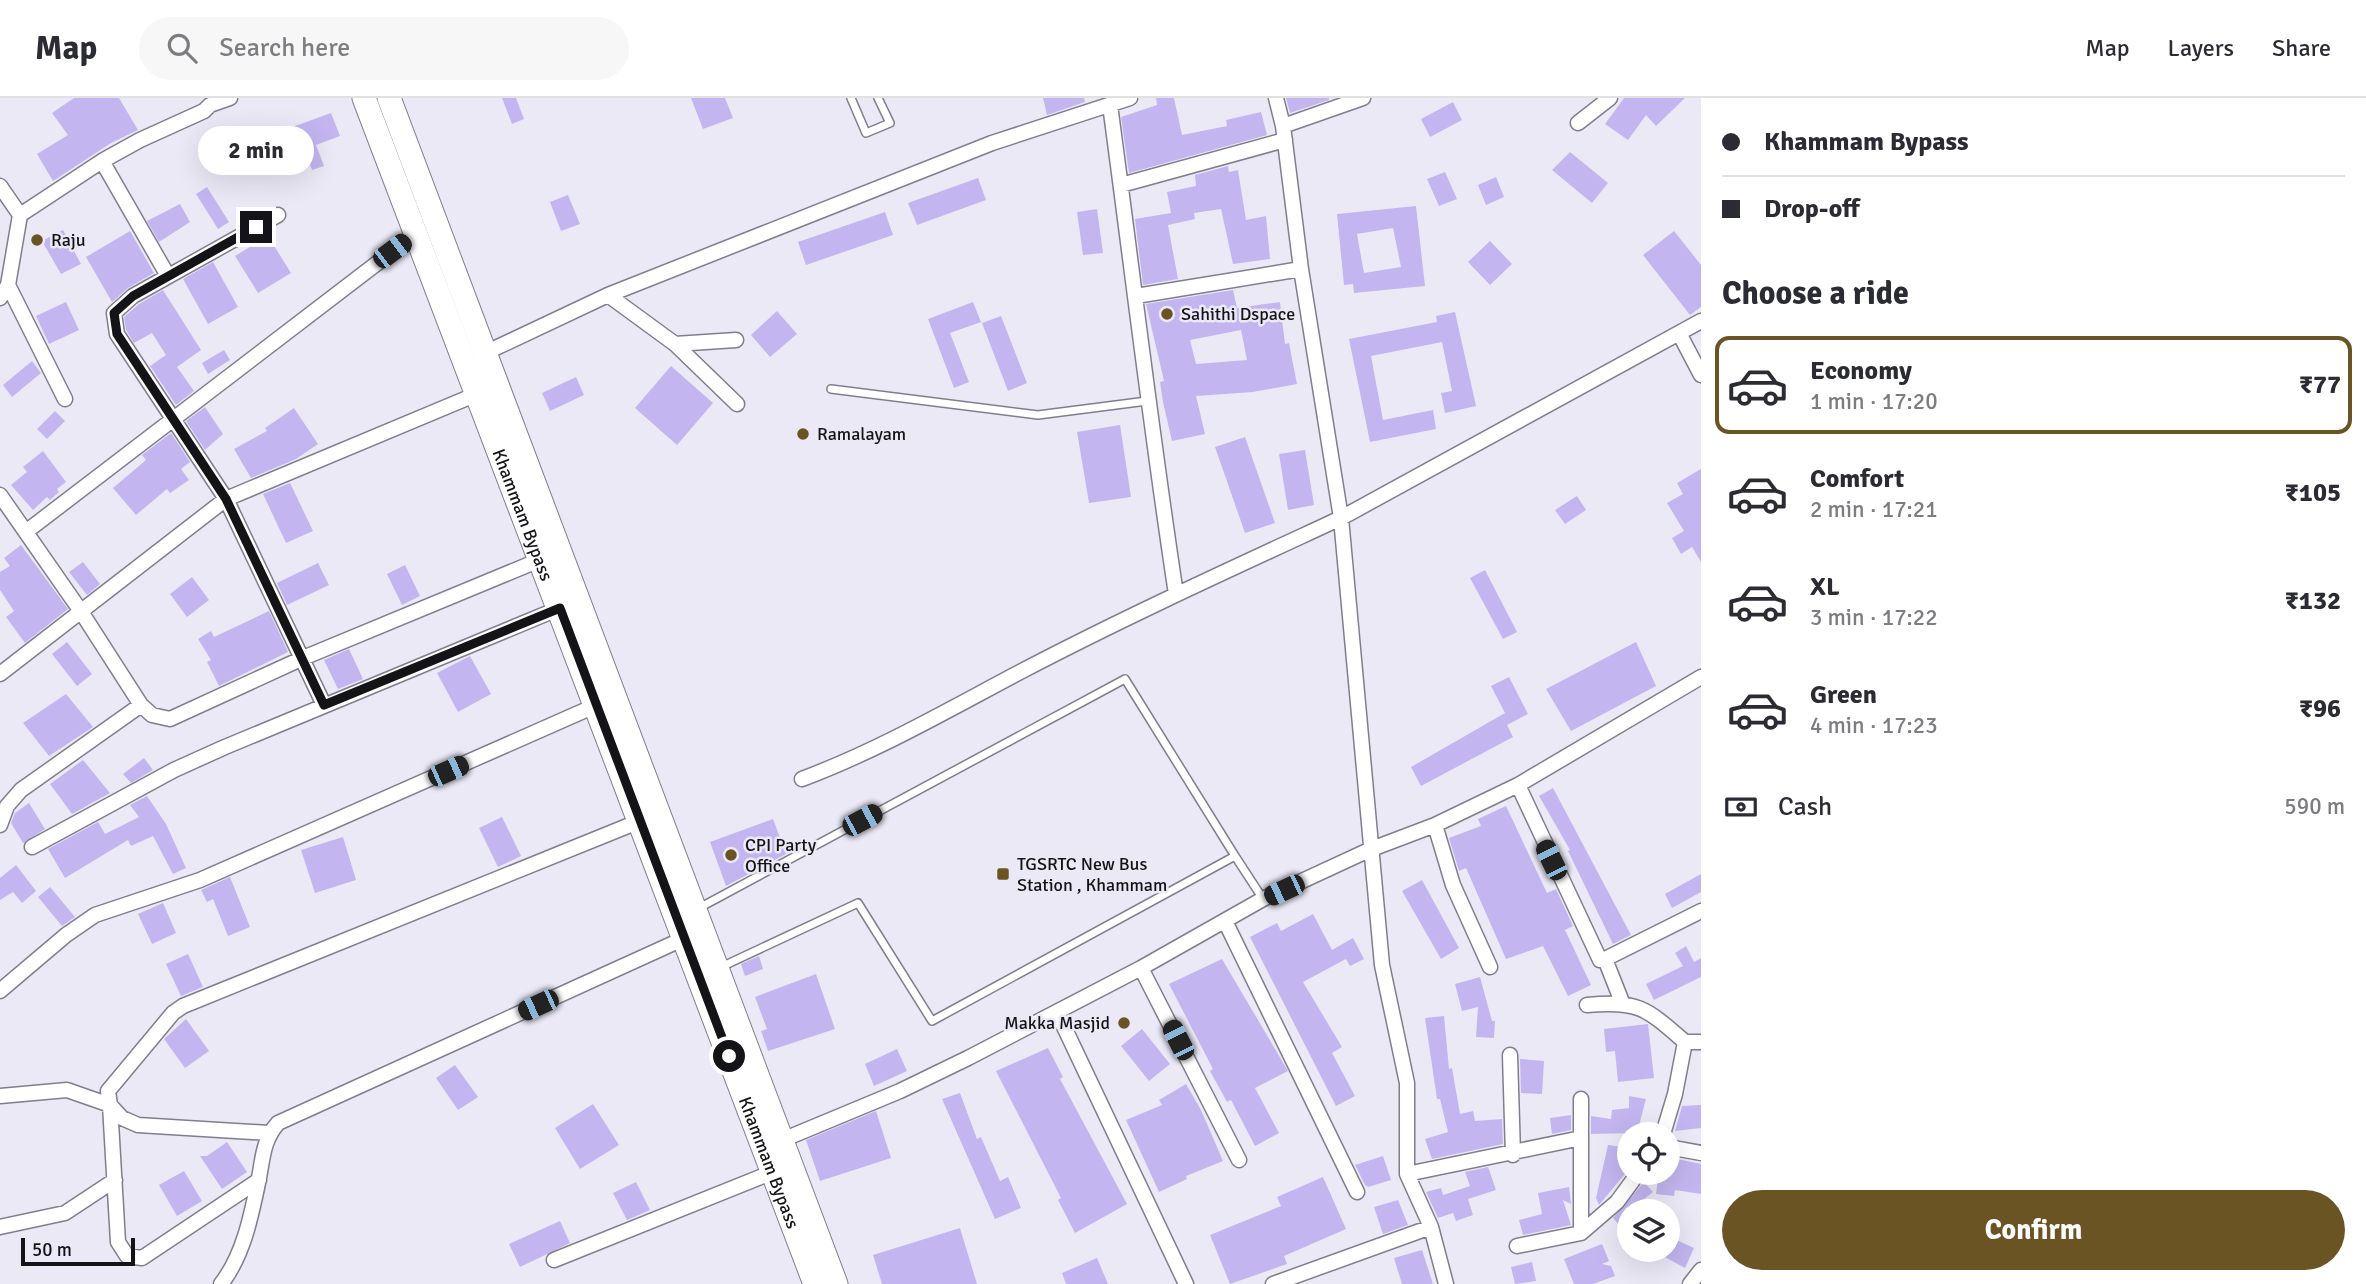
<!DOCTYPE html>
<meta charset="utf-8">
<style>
:root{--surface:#fff;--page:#f7f7f7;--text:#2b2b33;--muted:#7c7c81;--line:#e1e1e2;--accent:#6a5423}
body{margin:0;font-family:Signika,sans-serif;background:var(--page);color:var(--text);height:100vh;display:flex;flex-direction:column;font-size:26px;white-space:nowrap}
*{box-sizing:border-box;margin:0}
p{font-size:23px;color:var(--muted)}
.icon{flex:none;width:38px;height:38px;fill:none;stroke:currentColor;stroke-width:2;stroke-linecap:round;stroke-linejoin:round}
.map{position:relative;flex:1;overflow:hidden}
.drawer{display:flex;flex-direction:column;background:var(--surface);width:665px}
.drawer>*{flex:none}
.top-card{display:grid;align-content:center;height:154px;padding:0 21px;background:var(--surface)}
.fabs{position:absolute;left:1617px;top:1024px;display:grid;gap:14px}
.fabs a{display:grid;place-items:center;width:63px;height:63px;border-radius:50%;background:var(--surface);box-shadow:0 7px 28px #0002;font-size:35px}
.scale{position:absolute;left:21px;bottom:18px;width:114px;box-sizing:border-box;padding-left:7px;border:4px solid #141418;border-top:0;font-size:19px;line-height:24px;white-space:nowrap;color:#141418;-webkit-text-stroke:5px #ece9f7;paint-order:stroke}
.end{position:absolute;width:32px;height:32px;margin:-16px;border:9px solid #141418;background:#fff;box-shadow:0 0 0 4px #fff}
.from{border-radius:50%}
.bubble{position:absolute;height:49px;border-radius:24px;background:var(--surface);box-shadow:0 7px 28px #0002;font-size:23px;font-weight:800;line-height:49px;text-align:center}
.car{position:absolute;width:21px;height:42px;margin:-21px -10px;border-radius:9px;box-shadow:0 0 5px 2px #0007;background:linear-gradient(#222 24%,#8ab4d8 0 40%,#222 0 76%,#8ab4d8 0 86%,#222 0)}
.top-card b{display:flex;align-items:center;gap:24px;height:66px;font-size:26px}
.top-card b+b{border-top:2px solid var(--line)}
.top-card i{width:18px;height:18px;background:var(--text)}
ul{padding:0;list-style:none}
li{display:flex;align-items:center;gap:21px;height:98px;margin:0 14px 10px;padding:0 7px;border:4px solid transparent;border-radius:14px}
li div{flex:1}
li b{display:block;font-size:26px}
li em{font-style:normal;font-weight:800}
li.selected{border-color:var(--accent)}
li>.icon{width:63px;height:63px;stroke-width:1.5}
h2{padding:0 21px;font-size:32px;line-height:84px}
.pay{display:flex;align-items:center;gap:18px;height:77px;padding:0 21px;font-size:26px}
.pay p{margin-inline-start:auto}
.cta{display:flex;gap:14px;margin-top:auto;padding:14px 21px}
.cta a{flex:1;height:80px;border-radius:42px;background:var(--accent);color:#fff;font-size:28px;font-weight:800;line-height:80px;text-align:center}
header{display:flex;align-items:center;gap:42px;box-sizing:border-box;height:98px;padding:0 35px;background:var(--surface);border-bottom:2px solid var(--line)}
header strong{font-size:33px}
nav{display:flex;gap:38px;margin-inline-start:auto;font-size:24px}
.search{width:490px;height:63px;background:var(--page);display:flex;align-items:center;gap:18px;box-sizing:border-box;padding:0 24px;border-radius:38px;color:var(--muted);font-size:26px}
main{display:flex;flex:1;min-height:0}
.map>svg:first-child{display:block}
</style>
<header>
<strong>Map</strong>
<div class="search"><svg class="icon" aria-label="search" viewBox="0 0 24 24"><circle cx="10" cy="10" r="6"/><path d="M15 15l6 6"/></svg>Search here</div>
<nav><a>Map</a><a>Layers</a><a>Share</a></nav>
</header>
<main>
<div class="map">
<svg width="1701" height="1186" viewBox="0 0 1701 1186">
<rect width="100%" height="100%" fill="#ece9f7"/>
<path fill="#c3b6f0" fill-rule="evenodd" d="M74,0H119L138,32L111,45L53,83L37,56L68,37L52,15Z
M502,0H516L524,21L512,26Z
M691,0H725L733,20L703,31Z
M1043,0H1084L1085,4L1047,17Z
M1156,0H1174L1182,37L1227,28L1226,22L1261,14L1267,37L1129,75L1121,19L1157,7Z
M1286,0H1329V2L1290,15Z
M1624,0H1685L1656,28L1646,17L1628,42L1605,26Z
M1453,4L1462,22L1430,39L1421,21Z
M331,15L340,38L316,47L324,68L312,72L295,28Z
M1570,54L1608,85L1592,105L1552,72Z
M1228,68L1229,74L1238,72L1246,122L1266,118L1270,161L1233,166L1221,111L1194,115L1195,121L1168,127L1178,181L1143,187L1135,121L1171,115L1167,94L1196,88L1195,77Z
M1445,74L1457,101L1439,108L1427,81Z
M1496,79L1504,99L1486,107L1478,87Z
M978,80L986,102L917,127L908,105Z
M207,89L229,124L218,131L196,96Z
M568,97L580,126L561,133L550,104Z
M180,106L190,124L159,144L147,123Z
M1416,108L1425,188L1354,195L1353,186L1344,187L1337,116ZM1393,130L1401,169L1364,175L1357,136Z
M1097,111L1103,155L1083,157L1077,114Z
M885,114L893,137L806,167L798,144Z
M63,132L81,166L61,176L42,143Z
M130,133L154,175L128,190L112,204L86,159Z
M1674,133L1701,167V209L1690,217L1643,157Z
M268,138L291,175L258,195L235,158Z
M1490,143L1512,166L1490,187L1468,164Z
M213,164L238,209L208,226L183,181Z
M163,192L201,252L177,269L194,293L176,307L150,268L166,257L152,235L134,245L126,232L124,219L139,206Z
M1233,192L1237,210L1280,204L1285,246L1289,245L1297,286L1253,294L1196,298L1205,336L1172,343L1163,304L1160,284L1164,283L1146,206ZM1241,232L1247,262L1196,266L1190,242Z
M66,204L79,232L49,246L36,218Z
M973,204L981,224L950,235L969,284L954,290L928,221Z
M777,213L797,236L770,259L751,237Z
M1455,214L1476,308L1445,315L1441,295L1452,293L1442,244L1371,258L1383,322L1433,312L1436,331L1370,344L1349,241L1437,224L1436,218Z
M1001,218L1027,285L1008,293L982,225Z
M224,252L230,262L208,276L202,265Z
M32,263L41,275L12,299L3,287Z
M671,268L713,305L677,347L635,310Z
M576,279L584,297L550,313L542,295Z
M205,309L223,336L205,352L186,323Z
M294,310L318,346L296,361L251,380L234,351L267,333L265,330Z
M55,313L65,323L47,341L37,331Z
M1120,327L1131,399L1089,405L1077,334Z
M171,335L190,364L181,371L189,382L170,395L167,391L136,417L113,390L146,362L142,357Z
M1245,339L1275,425L1245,435L1215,349Z
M1305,352L1314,407L1288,412L1279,356Z
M43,353L66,384L57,391L59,394L50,402L47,399L33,412L11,387L27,374L23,369Z
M1701,371V464L1692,449L1681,456L1672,440L1684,433L1667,405L1683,396L1677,385Z
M290,385L313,433L286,445L263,396Z
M1577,398L1586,412L1565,426L1555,412Z
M21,447L68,511L25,545L6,519L14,513L0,492V474L10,468L4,460Z
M83,464L100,486L87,497L69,474Z
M318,465L329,487L287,507L277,485Z
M405,467L420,498L402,507L387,476Z
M1485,472L1517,534L1503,541L1470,480Z
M192,479L209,502L187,519L170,496Z
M269,513L288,554L219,588L207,564L211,562L198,541L211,533L214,539Z
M67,544L92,576L77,588L52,556Z
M1636,544L1656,588L1571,633L1546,591Z
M349,551L363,581L338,591L324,562Z
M470,558L491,596L458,614L437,575Z
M1509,579L1528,616L1507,627L1513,639L1421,688L1411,669L1505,615L1491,588Z
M66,596L93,629L49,658L23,625Z
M144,660L153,672L131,685L123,676Z
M83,662L110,695L72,716L50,686Z
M1553,690L1631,837L1613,846L1568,753L1570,752L1539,698Z
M147,698L166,726L186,770L173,776L153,738L131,748L128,742L65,780L48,751L98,724L105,736L139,719L130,707Z
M29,705L45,731L23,745L11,725L15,715Z
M1506,708L1547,795L1556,791L1573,828L1565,832L1591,887L1568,898L1543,848L1506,861L1466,770L1459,773L1449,740L1481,728L1478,721Z
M502,719L521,758L498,769L479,730Z
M773,721L786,756L726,788L710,744Z
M343,739L356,782L315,795L301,752Z
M16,767L36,793L22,805L13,794L0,802V780Z
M1701,776V794L1672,810L1665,796Z
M230,779L250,829L228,838L213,801L207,804L201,792Z
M1422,782L1459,850L1441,861L1402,793Z
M50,789L75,819L62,828L38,799Z
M163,805L176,835L152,846L138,816Z
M1313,816L1332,852L1353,840L1364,861L1350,868L1346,861L1303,884L1342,949L1332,955L1355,998L1336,1008L1250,839L1277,825L1281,833Z
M1686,848L1694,864L1701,860V879L1654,902L1646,886L1683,868L1675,855Z
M188,856L203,889L181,898L166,866Z
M759,858L763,871L745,878L741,866Z
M1222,861L1288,973L1255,990L1279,1035L1255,1048L1231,1002L1227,1004L1210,973L1213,971L1169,886Z
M816,876L835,931L768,953L761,933L767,931L755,899Z
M1480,879L1492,923H1495L1494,940L1476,939L1478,909L1462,913L1455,886Z
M1444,918L1449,971L1452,970L1460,1016L1473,1013L1475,1023L1502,1021L1503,1046L1432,1061L1425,1041L1448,1034L1440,1001H1437L1425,920Z
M186,921L209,953L185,970L164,941Z
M1648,926L1654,980L1618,984L1615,953L1606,954L1604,931Z
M1142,931L1170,966L1149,983L1121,948Z
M1048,950L1063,979L1060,981L1127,1106L1075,1135L1058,1102L1061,1100L996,973Z
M897,951L907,973L874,988L865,966Z
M1520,961L1544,963L1542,996L1521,995Z
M455,967L478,999L458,1012L436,980Z
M1186,986L1201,1012L1223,1063L1186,1078L1187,1081L1159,1094L1126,1022L1162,1007L1159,1002Z
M960,995L977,1041L981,1039L1000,1083L1008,1079L1021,1110L995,1121L942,1001Z
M1629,998L1646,1001L1637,1035L1591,1036V1018L1611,1021L1612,1012L1629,1010Z
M593,1006L619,1047L580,1071L555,1030Z
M1701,1007V1030L1675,1033L1682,1008Z
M876,1013L891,1060L820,1083L806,1042Z
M1571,1017V1032L1552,1036L1550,1020Z
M227,1044L247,1074L222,1091L200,1058H207Z
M1608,1047L1629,1050V1071L1599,1107L1596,1100Z
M1383,1058L1391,1082L1368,1089L1365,1087L1355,1067Z
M1668,1059L1701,1066V1096L1675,1092L1674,1098L1656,1096L1659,1074H1668Z
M1488,1069L1496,1092L1468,1101L1473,1117L1456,1123L1453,1115L1438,1120L1426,1094L1441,1090L1443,1097L1470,1088L1465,1074Z
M184,1073L202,1103L177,1118L159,1087Z
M1323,1079L1346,1131L1284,1158L1287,1166L1230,1186L1210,1137L1281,1108L1277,1099Z
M636,1084L650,1112L627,1122L613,1095Z
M1644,1084L1653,1094L1629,1113V1138L1613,1120Z
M1569,1089L1571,1106L1563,1102L1571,1127L1523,1137L1519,1122L1542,1116L1538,1095Z
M1398,1102L1408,1127L1383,1136L1374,1109Z
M560,1123L570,1145L520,1169L509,1146Z
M960,1130L977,1186H882L873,1157Z
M1672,1140L1694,1150L1685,1170L1663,1158Z
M1602,1146L1609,1163L1602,1166L1611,1168L1615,1178L1593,1186H1574L1564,1161Z
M1422,1152L1433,1186H1402L1394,1160Z
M1097,1160L1108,1186H1066L1062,1175Z
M1532,1164L1536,1183L1515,1186L1511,1169Z"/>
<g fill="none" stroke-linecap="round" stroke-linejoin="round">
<defs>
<path id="service" d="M851,0L866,35L890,25L878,0
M831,291L1038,317L1147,303
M699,810L1125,581L1235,758
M721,869L858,805L932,923L1235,758L1263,801"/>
<path id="minor" d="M1276,0L1283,28L1301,171L1341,420L1701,223
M1110,7C1132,170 1151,333 1176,496
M1578,25L1610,0
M1283,28L1363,0
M102,63L168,178
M1121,87L1285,42
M0,88L20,117
M278,117L133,198L114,215L117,236L226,401L324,607
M8,187L65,301
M608,197L675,246L737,306
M1136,198L1301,171
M0,200L8,187L20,117L102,63L140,42L204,13L210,7L230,0
M1679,235L1701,277
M675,246L736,242
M485,255L608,197L992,45L1130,0
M0,397L80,512L141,607L152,617L170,621L303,560L542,461
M27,433L414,137
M0,576L226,401L477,296
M802,681C879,652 948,612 1020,574C1125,519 1233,470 1341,420L1382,867L1407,985V1076L1431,1129L1446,1186
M1518,687L1600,862L1605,861L1622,904
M0,727L7,708L21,692L141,607
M1435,727L1453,787L1490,869
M32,749L174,672L225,649L560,510
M1225,823L1357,1094
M1605,861L1701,813
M1141,870L1239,1062
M0,893L66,837L95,817L200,782L597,607
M1587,907C1639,902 1647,911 1685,944L1675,996L1663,1036
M1057,914L1186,1186
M1685,944H1701
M1510,957L1513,1057
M0,998L67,992L110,1007L108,993L173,915L183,908L640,723
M1581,1001V1135
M110,1007L118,1144L127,1158L142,1160L259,1082
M110,1007L122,1020L138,1027L269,1035
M775,1045L900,993L968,960L1141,870L1263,801L1369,752L1435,727L1518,687L1701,579
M1668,1049L1701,1055
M1407,1076L1581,1040
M0,1129L65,1115L115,1082
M1517,1148L1581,1135L1617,1104L1639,1074
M554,1162L773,1074
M221,1186C243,1158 251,1119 258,1085C263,1062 262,1043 278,1025L685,840
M1273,1186L1431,1129
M1690,1186L1701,1172"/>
<g id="trunk">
<path id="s1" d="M364,0L815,1186"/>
<path d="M389,0L836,1186"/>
</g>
</defs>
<use href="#service" stroke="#807e8a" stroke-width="10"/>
<use href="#minor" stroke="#807e8a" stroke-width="17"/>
<use href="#trunk" stroke="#807e8a" stroke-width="25"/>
<use href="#service" stroke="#fff" stroke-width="7"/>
<use href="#minor" stroke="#fff" stroke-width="14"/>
<use href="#trunk" stroke="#fff" stroke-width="23"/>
</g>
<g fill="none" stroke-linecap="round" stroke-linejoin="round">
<path stroke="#141418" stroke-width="9" d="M256,129L133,198L114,215L117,236L226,401L324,607L560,510L729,958"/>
</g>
<g fill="#6a5423" stroke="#ece9f7" stroke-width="2.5">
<circle cx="37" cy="142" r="7"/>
<circle cx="1167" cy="216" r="7"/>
<circle cx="803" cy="336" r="7"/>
<circle cx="731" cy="757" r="7"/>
<rect x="996" y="769" width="14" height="14" rx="3.5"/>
<circle cx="1124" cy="925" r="7"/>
</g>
<g text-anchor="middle" stroke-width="5" stroke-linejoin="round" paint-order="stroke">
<g font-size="18" fill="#141418" stroke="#ece9f7" text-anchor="start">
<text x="51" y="148">Raju</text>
<text x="1181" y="222">Sahithi Dspace</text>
<text x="817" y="342">Ramalayam</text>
<text x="745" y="753">CPI Party<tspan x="745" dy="21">Office</tspan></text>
<text x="1017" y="772">TGSRTC New Bus<tspan x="1017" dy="21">Station , Khammam</tspan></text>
<text x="1110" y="931" text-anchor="end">Makka Masjid</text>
</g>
<g font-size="18" fill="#141418" stroke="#ece9f7">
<text dy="6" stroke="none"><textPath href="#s1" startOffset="446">Khammam Bypass</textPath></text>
<text dy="6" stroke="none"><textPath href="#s1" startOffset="1139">Khammam Bypass</textPath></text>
</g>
</g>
</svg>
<div class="fabs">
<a><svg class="icon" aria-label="locate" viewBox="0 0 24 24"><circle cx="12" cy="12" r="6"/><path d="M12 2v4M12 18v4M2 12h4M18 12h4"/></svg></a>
<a><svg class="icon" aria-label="layers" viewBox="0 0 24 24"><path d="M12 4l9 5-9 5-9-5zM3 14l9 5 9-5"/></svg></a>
</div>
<div class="scale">50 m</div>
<i class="end from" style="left:729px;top:958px"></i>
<i class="end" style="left:256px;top:129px"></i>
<div class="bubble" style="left:198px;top:28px;width:116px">2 min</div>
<i class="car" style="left:392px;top:153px;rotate:53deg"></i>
<i class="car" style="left:448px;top:673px;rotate:66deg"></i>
<i class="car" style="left:862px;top:722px;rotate:62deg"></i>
<i class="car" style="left:1551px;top:762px;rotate:334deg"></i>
<i class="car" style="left:1284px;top:792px;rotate:245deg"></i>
<i class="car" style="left:538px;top:907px;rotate:245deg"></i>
<i class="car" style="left:1178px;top:942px;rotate:333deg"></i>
</div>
<section class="drawer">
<div class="top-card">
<b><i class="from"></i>Khammam Bypass</b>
<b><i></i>Drop-off</b>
</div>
<h2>Choose a ride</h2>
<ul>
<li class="selected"><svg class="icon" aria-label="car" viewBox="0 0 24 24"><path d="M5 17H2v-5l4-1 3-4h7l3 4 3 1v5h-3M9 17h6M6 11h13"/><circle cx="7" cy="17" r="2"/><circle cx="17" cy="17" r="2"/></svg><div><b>Economy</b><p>1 min · 17:20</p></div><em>₹77</em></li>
<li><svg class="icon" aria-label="car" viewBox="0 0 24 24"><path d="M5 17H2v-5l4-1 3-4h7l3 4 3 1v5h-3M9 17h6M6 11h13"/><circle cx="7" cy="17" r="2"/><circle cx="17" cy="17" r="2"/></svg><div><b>Comfort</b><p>2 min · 17:21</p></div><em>₹105</em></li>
<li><svg class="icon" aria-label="car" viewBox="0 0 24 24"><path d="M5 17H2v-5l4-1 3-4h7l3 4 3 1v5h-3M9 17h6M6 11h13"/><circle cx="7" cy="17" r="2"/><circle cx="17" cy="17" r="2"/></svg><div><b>XL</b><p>3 min · 17:22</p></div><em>₹132</em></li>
<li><svg class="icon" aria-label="car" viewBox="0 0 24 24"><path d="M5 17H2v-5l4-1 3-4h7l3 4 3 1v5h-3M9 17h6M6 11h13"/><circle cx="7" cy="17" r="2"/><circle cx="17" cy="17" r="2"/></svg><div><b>Green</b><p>4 min · 17:23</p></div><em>₹96</em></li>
</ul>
<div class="pay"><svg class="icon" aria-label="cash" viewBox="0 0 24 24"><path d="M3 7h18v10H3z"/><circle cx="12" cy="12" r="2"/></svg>Cash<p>590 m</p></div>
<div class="cta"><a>Confirm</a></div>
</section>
</main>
